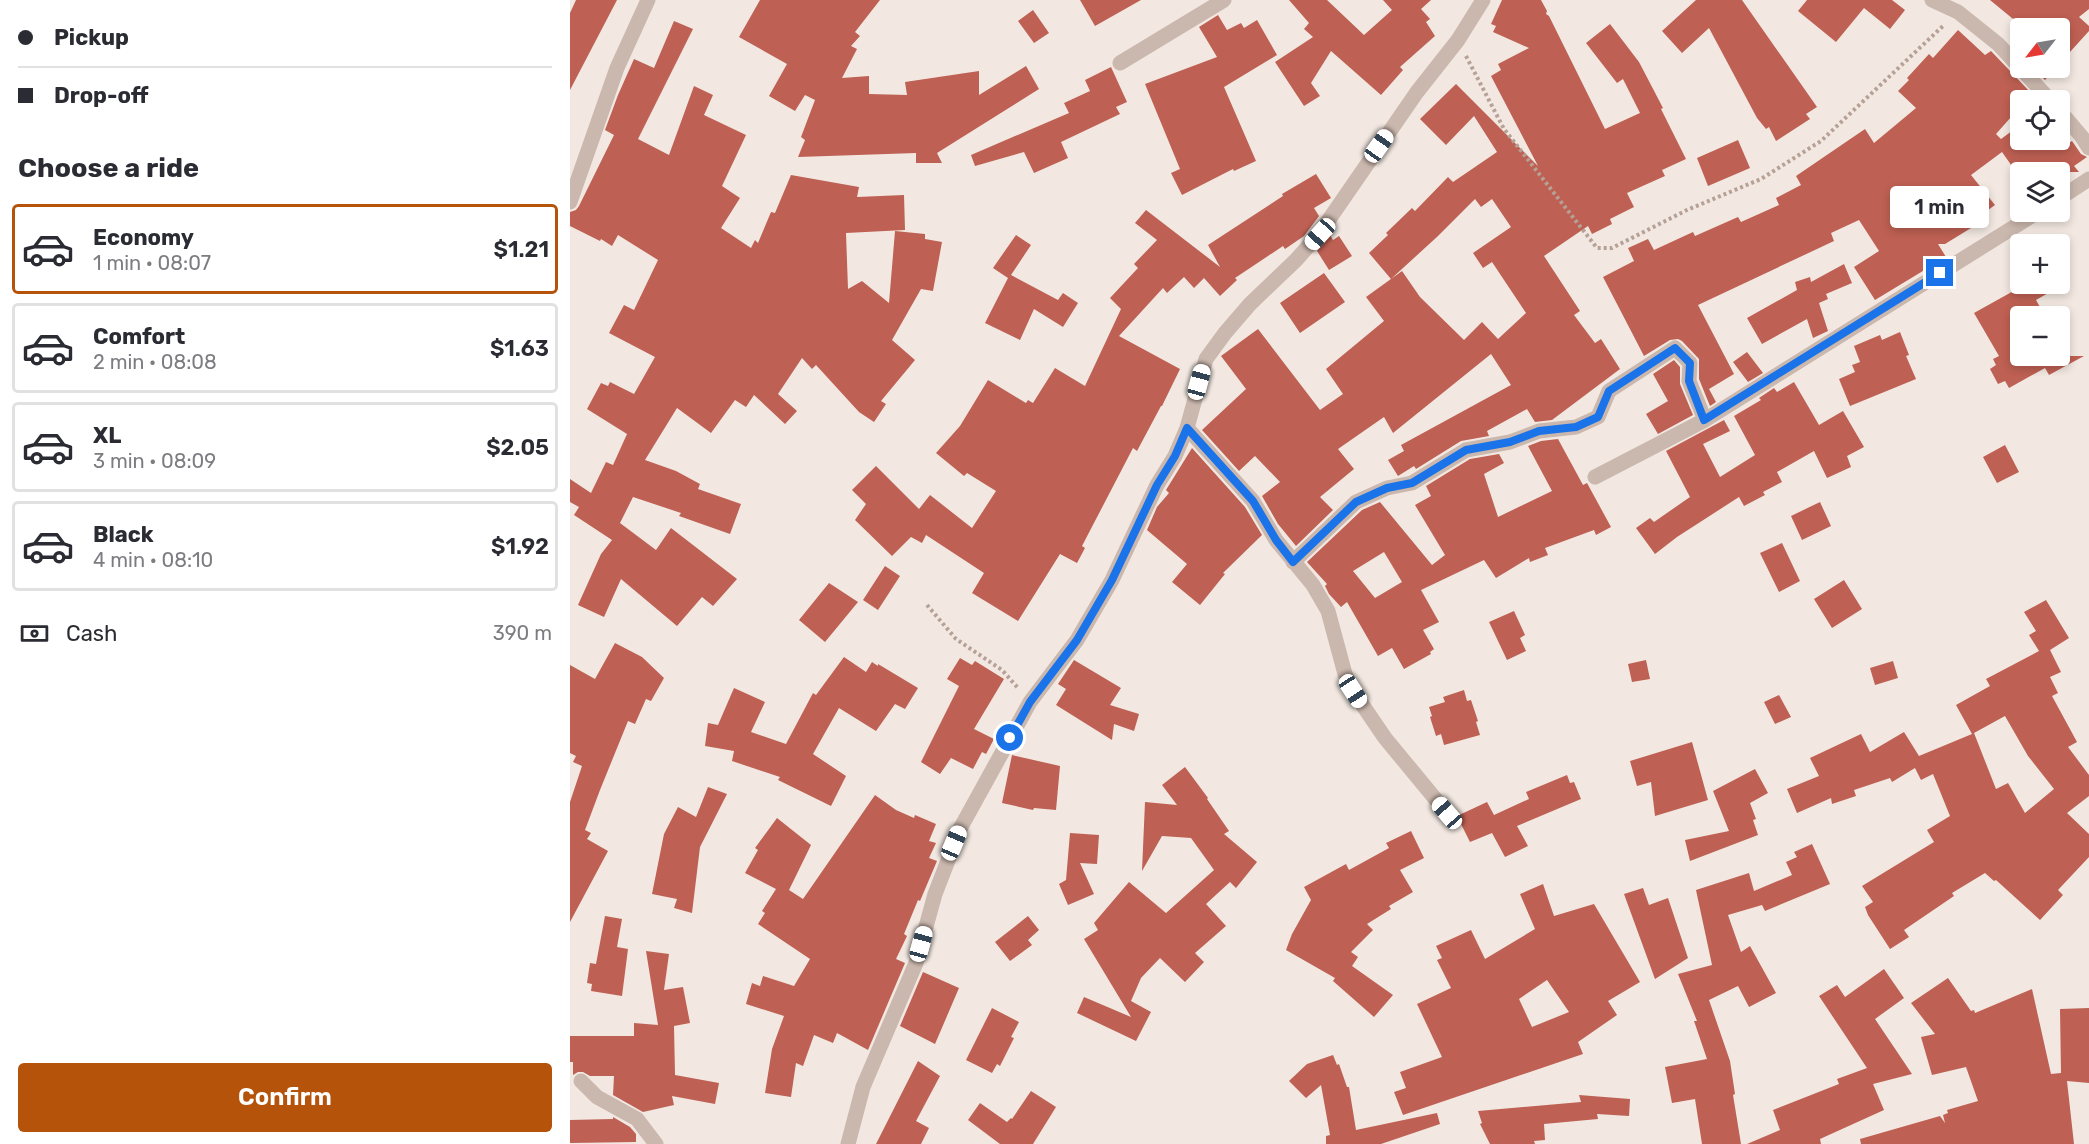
<!DOCTYPE html>
<meta charset="utf-8">
<style>
:root{--surface:#fff;--page:#f7f7f7;--text:#2b2b33;--muted:#7c7c81;--line:#e1e1e2;--accent:#b45309}
body{margin:0;font-family:Rubik,sans-serif;background:var(--page);color:var(--text);height:100vh;display:flex;flex-direction:column;font-size:22px;white-space:nowrap}
*{box-sizing:border-box;margin:0}
p{font-size:20px;color:var(--muted)}
.icon{flex:none;width:33px;height:33px;fill:none;stroke:currentColor;stroke-width:2;stroke-linecap:round;stroke-linejoin:round}
.map{position:relative;flex:1;overflow:hidden}
.drawer{display:flex;flex-direction:column;background:var(--surface);width:570px}
.drawer>*{flex:none}
.hud{display:grid;align-content:center;height:132px;padding:0 18px;background:var(--surface)}
.needle{width:39px;rotate:239deg}
.tools{position:absolute;left:1440px;top:18px;display:grid;gap:12px}
.tools a{display:grid;place-items:center;width:60px;height:60px;border-radius:6px;background:var(--surface);box-shadow:0 3px 9px #0003;font-size:30px}
.end{position:absolute;width:27px;height:27px;margin:-14px;border:8px solid #1a73e8;background:#fff;box-shadow:0 0 0 3px #fff}
.from{border-radius:50%}
.bubble{position:absolute;height:42px;border-radius:6px;background:var(--surface);box-shadow:0 3px 9px #0003;font-size:20px;font-weight:600;line-height:42px;text-align:center}
.car{position:absolute;width:18px;height:36px;margin:-18px -9px;border-radius:8px;box-shadow:0 0 4px 2px #0007;background:linear-gradient(#fff 24%,#345 0 40%,#fff 0 76%,#345 0 86%,#fff 0)}
.hud b{display:flex;align-items:center;gap:21px;height:57px;font-size:22px}
.hud b+b{border-top:2px solid var(--line)}
.hud i{width:15px;height:15px;background:var(--text)}
ul{padding:0;list-style:none}
li{display:flex;align-items:center;gap:18px;height:90px;margin:0 12px 9px;padding:0 6px;border:3px solid var(--line);border-radius:6px}
li div{flex:1}
li b{display:block;font-size:22px}
li em{font-style:normal;font-weight:600}
li.on{border-color:var(--accent)}
li>.icon{width:54px;height:54px;stroke-width:1.5}
h2{padding:0 18px;font-size:27px;line-height:72px}
.pay{display:flex;align-items:center;gap:15px;height:66px;padding:0 18px;font-size:22px}
.pay p{margin-inline-start:auto}
.primary-button{display:flex;gap:12px;margin-top:auto;padding:12px 18px}
.primary-button a{flex:1;height:69px;border-radius:6px;background:var(--accent);color:#fff;font-size:24px;font-weight:600;line-height:69px;text-align:center}
main{display:flex;flex:1;min-height:0}
.map>svg:first-child{display:block}
</style>
<main>
<section class="drawer">
<div class="hud">
<b><i class="from"></i>Pickup</b>
<b><i></i>Drop-off</b>
</div>
<h2>Choose a ride</h2>
<ul>
<li class="on"><svg class="icon" aria-label="car" viewBox="0 0 24 24"><path d="M5 17H2v-5l4-1 3-4h7l3 4 3 1v5h-3M9 17h6M6 11h13"/><circle cx="7" cy="17" r="2"/><circle cx="17" cy="17" r="2"/></svg><div><b>Economy</b><p>1 min · 08:07</p></div><em>$1.21</em></li>
<li><svg class="icon" aria-label="car" viewBox="0 0 24 24"><path d="M5 17H2v-5l4-1 3-4h7l3 4 3 1v5h-3M9 17h6M6 11h13"/><circle cx="7" cy="17" r="2"/><circle cx="17" cy="17" r="2"/></svg><div><b>Comfort</b><p>2 min · 08:08</p></div><em>$1.63</em></li>
<li><svg class="icon" aria-label="car" viewBox="0 0 24 24"><path d="M5 17H2v-5l4-1 3-4h7l3 4 3 1v5h-3M9 17h6M6 11h13"/><circle cx="7" cy="17" r="2"/><circle cx="17" cy="17" r="2"/></svg><div><b>XL</b><p>3 min · 08:09</p></div><em>$2.05</em></li>
<li><svg class="icon" aria-label="car" viewBox="0 0 24 24"><path d="M5 17H2v-5l4-1 3-4h7l3 4 3 1v5h-3M9 17h6M6 11h13"/><circle cx="7" cy="17" r="2"/><circle cx="17" cy="17" r="2"/></svg><div><b>Black</b><p>4 min · 08:10</p></div><em>$1.92</em></li>
</ul>
<div class="pay"><svg class="icon" aria-label="cash" viewBox="0 0 24 24"><path d="M3 7h18v10H3z"/><circle cx="12" cy="12" r="2"/></svg>Cash<p>390 m</p></div>
<div class="primary-button"><a>Confirm</a></div>
</section>
<div class="map">
<svg width="1519" height="1144" viewBox="0 0 1519 1144">
<rect width="100%" height="100%" fill="#f2e8e1"/>
<path fill="#be6053" fill-rule="evenodd" d="M6,0H47L0,90V13Z
M190,0H310L285,32L290,36L281,46L287,49L272,78L299,76V94L337,95L335,82L409,71V95L456,66L469,89L367,153L372,163H346V153L228,157L235,140L231,137L245,100L235,95L225,111L199,96L217,64L169,37Z
M510,0H571L525,26Z
M719,0H757L794,35L822,10L813,0H861L851,9L860,19L856,22L865,36L830,67L833,70L811,95L761,51L741,83L750,96L734,106L705,62L743,37L734,29L739,23Z
M932,0H971L977,11L976,14L979,16L1035,129L1070,113L1053,79L1047,83L1016,43L1040,24L1069,62L1093,108L1091,109L1116,159L1092,170L1095,176L1057,193L1064,207L1040,219L1042,224L1022,234L1018,226L974,256L1010,311L1004,315L1025,343L1031,339L1050,369L982,420L965,422L957,409L917,431L919,436L891,441L846,469L844,466L828,476L818,460L834,451L831,445L941,385L921,354L823,433L814,417L768,449L784,469L750,497L763,510L726,546L708,524L692,496L710,482L685,456L669,471L632,430L676,389L651,356L688,329L750,410L773,394L756,369L814,321L796,297L832,271L850,297L894,340L912,322L928,339L956,313L922,262L913,268L903,253L941,227L922,199L911,207L905,199L868,236L821,279L799,253L818,235L816,233L842,208L845,211L878,177L883,182L927,152L904,116L876,145L850,119L886,84L968,166L921,76L931,70L928,64L959,48L923,32L926,26L921,24Z
M1126,0H1172L1247,107L1236,114L1240,119L1206,141L1199,127L1196,129L1187,118L1139,28L1112,53L1092,31Z
M1237,0H1322L1335,10L1320,29L1294,8L1266,42L1228,11Z
M1420,0H1519V9L1509,17L1519,26V31L1490,63V28H1454Z
M463,10L479,33L464,43L448,21Z
M648,15L657,30L671,23L674,28L687,20L707,55L654,87L686,161L664,171L663,169L612,195L601,173L610,169L575,84L647,57L629,27Z
M104,21L123,29L68,139L99,155L124,86L143,95L134,115L176,135L152,186L170,198L151,228L181,248L185,240L188,243L201,212L205,213L221,175L289,187L287,197L334,195L335,230L276,233L278,289L292,281L319,303L325,231L355,234V239L372,242L363,291L351,289L322,340L345,360L311,401L316,404L304,422L289,412L246,365L242,369L232,358L208,394L227,411L215,424L184,395L176,407L165,400L141,433L107,408L75,460L106,471L130,484L128,489L171,504L160,534L109,516L111,513L63,497L50,523L86,550L101,528L167,579L143,606L132,597L107,626L51,579L34,617L8,605L31,554L42,540L4,515L9,507L0,502V479L21,493L36,462L43,465L57,434L17,409L31,383L38,386L40,382L64,394L85,357L39,333L54,305L64,310L88,260L48,235L42,246L31,239L30,241L0,226V212L6,210L9,206L44,135L35,130L48,95L64,59L84,68Z
M1388,30L1415,55L1421,51L1462,94L1456,100H1450V107L1426,134L1431,139L1450,125V140H1490L1494,146L1502,141L1511,154L1517,157L1504,166L1509,172H1446L1432,152L1401,175L1425,205L1403,221L1406,225L1375,244H1368L1376,257L1305,300L1284,267L1309,251L1289,220L1261,233L1264,241L1128,305L1164,374L1139,389L1146,402L1140,406L1129,379V359L1112,341L1108,339L1100,340L1074,356L1033,277L1064,261L1058,248L1078,239L1084,250L1123,232L1125,236L1168,217L1171,222L1209,205L1206,198L1231,185L1226,176L1295,129L1304,143L1346,108L1328,91L1339,80L1337,78L1359,54L1363,58Z
M541,67L557,102L546,107L550,114L491,142L498,158L464,173L454,152L405,166L401,155L499,113L494,103L520,91L515,80Z
M1463,68H1486L1475,80Z
M1168,140L1180,168L1138,186L1127,158Z
M746,174L761,198L744,208L749,216L734,236L715,249L713,246L665,278L667,280L650,296L634,278L624,288L614,277L597,293L593,288L549,336L610,369L592,406H591L567,451L563,448L512,546L515,548L507,563L490,554L448,621L402,593L414,573L356,535L352,543L341,537L322,556L285,520L296,504L282,490L306,466L349,509L360,495L402,528L426,491L397,473L394,476L366,453L390,426L418,380L456,403L458,400L463,403L485,368L515,386L551,309L540,298L568,268L564,264L587,240L565,223L576,210L650,267L638,245L713,196L712,194Z
M446,235L461,245L441,275L488,300L493,293L508,303L493,327L464,309L450,340L415,323L438,278L423,268Z
M760,235L763,240L769,236L782,256L759,270L747,251Z
M1274,264L1282,283L1256,294L1258,299L1249,303L1258,331L1243,338L1237,319L1192,344L1177,318L1227,290L1225,282L1240,277L1241,282Z
M754,273L775,302L730,333L710,303Z
M1456,284H1494L1466,300L1475,316H1450V356H1514L1479,375L1475,368L1439,388L1435,381L1428,384L1420,369L1426,365L1423,359L1429,356L1404,313Z
M1330,332L1339,355L1336,356L1346,379L1280,406L1269,379L1285,372L1282,365L1290,362L1284,346L1310,335L1312,340Z
M1177,352L1193,373L1178,382L1163,362Z
M1104,360L1110,367V384L1123,415L1088,434L1076,414L1098,401L1083,374Z
M1224,382L1249,425L1273,411L1294,447L1277,456L1281,467L1257,478L1244,451L1207,472L1212,482L1193,492L1195,495L1174,506L1169,497L1107,537L1085,554L1066,528L1080,518L1084,522L1120,497L1096,451L1154,420L1160,431L1133,444L1150,477L1185,455L1164,416L1191,400L1189,398L1204,388L1207,392Z
M988,439L1013,485L1017,483L1041,527L1026,535L1024,530L975,548L978,555L960,562L959,558L926,578L914,560L851,590L869,622L853,630L864,649L860,652L861,654L834,669L822,648L808,656L777,602L771,607L759,594L755,586L757,584L737,562L792,510L810,502L862,565L875,555L845,505L861,496L856,486L900,459L929,454L934,463L914,474L928,517L982,491L958,446L971,441ZM814,552L832,582L805,598L783,571Z
M1435,445L1449,472L1427,483L1413,457Z
M622,448L675,507L692,535L653,573L655,574L630,605L602,582L617,564L577,530L587,507L599,493L596,490Z
M1250,502L1261,526L1232,540L1221,516Z
M1212,543L1230,581L1209,592L1190,553Z
M315,566L330,576L308,610L293,600Z
M1274,580L1292,609L1262,628L1244,599Z
M259,583L288,602L255,642L229,620Z
M1476,600L1499,638L1480,650L1491,672L1480,677L1488,693L1482,696L1507,742L1498,747L1519,775V796L1497,813L1519,834V857L1488,890L1493,895L1470,920L1426,880L1424,881L1415,873L1382,893L1384,896L1334,930L1339,937L1320,949L1298,915L1295,907L1303,902L1292,886L1364,842L1357,830L1380,816L1363,774L1351,780L1345,768L1322,782L1320,778L1284,790L1286,796L1262,804L1261,798L1227,813L1217,789L1249,776L1240,758L1291,734L1300,752L1334,732L1349,756L1402,734L1386,705L1420,686L1416,679L1469,651L1459,635L1466,631L1454,612ZM1435,716L1458,756L1484,789L1455,813L1438,783L1426,789L1404,733Z
M944,611L955,635L950,638L956,651L937,660L919,622Z
M45,643L72,657L94,678L81,701L76,699L65,724L58,721L30,790L15,830L21,833L17,839L38,851L0,922V802L12,766L3,762L6,756L0,753V665L25,679Z
M274,657L296,672L302,662L308,666V664L348,688L335,709L325,704L306,731L269,708L243,754L276,776L261,806L208,780L210,777L162,761L164,751L135,746L138,723L148,725L164,688L195,702L181,732L216,744L243,693L246,695Z
M390,658L402,665L405,661L434,679L404,729L424,739L416,754L412,752L403,769L381,758L370,774L351,762L389,686L377,679Z
M504,660L551,688L540,705L569,714L564,731L544,724L542,740L486,705L496,689L488,684Z
M1076,660L1080,679L1062,682L1058,664Z
M1323,661L1328,678L1305,685L1300,668Z
M894,690L897,701L901,700L908,721L906,722L910,735L874,745L871,734L866,736L860,717L862,716L859,707L875,702L873,697Z
M1209,695L1221,717L1205,724L1194,702Z
M1122,742L1138,800L1085,816L1081,782L1067,786L1060,761Z
M442,755L490,766L486,810L464,808L463,810L432,803Z
M615,767L638,798L637,799L659,831L654,834L687,862L666,888L660,882L636,904L656,926L625,953L634,962L615,982L590,958L571,978L561,1001L581,1012L566,1041L507,1013L514,997L561,1017L514,939L528,930L524,923L559,882L596,913L644,870L621,838L592,836L572,871L575,802L607,805L592,785Z
M1185,769L1198,793L1180,803L1186,819L1183,820L1188,835L1120,861L1115,840L1159,831L1143,791Z
M997,775L1000,783L1004,782L1011,799L947,826L958,846L935,857L922,833L900,842L887,816L917,802L924,815L959,799L956,792Z
M138,787L157,794L130,847L122,913L104,908L107,899L82,894L94,834L108,807L126,817Z
M305,795L326,810L344,818L345,815L366,824L359,841L366,843L359,858L367,861L350,901L348,900L334,934L337,936L326,959L335,963L298,1050L267,1033L263,1043L244,1035L233,1066L226,1063L221,1097L195,1093L202,1049L214,1016L176,1004L182,983L190,986L193,976L224,986L240,959L188,924L195,913L192,911L206,889L175,873L188,850L185,848L207,818L241,845L219,890L233,899Z
M841,831L854,858L830,870L843,892L819,906L821,909L797,924L803,930L781,952L788,957L782,966L823,995L804,1017L763,981L765,978L716,950L722,934L741,900L734,887L776,864L779,870L819,848L816,843Z
M500,833L529,835L527,864L510,863L524,894L498,905L489,884L496,880Z
M1242,844L1260,884L1195,911L1192,905L1158,915L1171,952L1180,946L1206,993L1179,1007L1168,986L1139,1000L1160,1061L1165,1094L1163,1095L1171,1144H1132L1125,1099L1102,1103L1095,1067L1137,1059L1124,1021H1127L1108,974L1142,965L1126,890L1179,873L1184,891L1222,875L1216,862L1227,857L1224,852Z
M973,884L984,916L1024,904L1070,982L1038,1001L1047,1015L1008,1042L1013,1054L833,1115L824,1092L836,1088L830,1072L872,1057L847,1004L881,988L867,960L872,958L866,946L901,930L915,959L965,929L950,894ZM977,980L999,1012L962,1027L949,999Z
M1073,888L1079,905L1098,898L1118,958L1085,979L1054,894Z
M35,916L52,919L47,947L58,949L52,996L21,991L22,984L17,983L20,963L26,964Z
M458,916L469,930L458,940L462,945L440,961L425,942Z
M76,951L99,954L94,990L113,987L120,1023L104,1026L105,1075L149,1083L145,1104L102,1096L104,1105L73,1112L43,1095L44,1076H20L13,1072H8L3,1075V1062H0V1036H64V1023L88,1025Z
M1314,969L1334,998L1305,1019L1342,1074L1303,1084L1314,1110L1250,1139L1251,1144H1177L1210,1130L1203,1110L1269,1084L1267,1079L1297,1068L1249,996L1267,985L1275,997Z
M353,972L389,988L365,1044L330,1026Z
M1378,978L1401,1011L1404,1010L1405,1013L1462,989L1481,1074L1491,1073L1490,1009L1519,1008V1083L1497,1081L1504,1144H1291L1290,1139L1370,1116L1375,1123L1373,1115L1378,1113L1377,1110L1408,1101L1396,1067L1362,1075L1351,1037L1365,1034L1341,1003Z
M422,1008L449,1022L441,1037L444,1038L430,1066L427,1064L422,1073L396,1060Z
M763,1055L767,1065L769,1064L777,1087H779L786,1130L867,1113L870,1124L811,1144H756V1136L760,1135L751,1085L736,1098L719,1081L737,1064Z
M348,1061L370,1076L346,1121L359,1128L351,1144H306Z
M461,1091L486,1107L463,1144H430L398,1120L410,1103L437,1122L441,1118L442,1119Z
M1009,1095L1060,1099L1059,1116L1027,1114L1028,1119L974,1124L975,1140L964,1141L965,1144H920L910,1124L912,1123L908,1111L1011,1102Z
M43,1117L60,1127L66,1134V1142L0,1143V1120L43,1119Z"/>
<g fill="none" stroke-linecap="round" stroke-linejoin="round">
<path stroke="#b6a197" stroke-width="4" stroke-dasharray="3 3" stroke-linecap="butt" d="M896,56L934,129L1027,248H1042L1117,210L1191,179L1251,141L1374,25
M357,605L386,639L432,670L448,688"/>
<path stroke="#cab7ad" stroke-width="15" d="M1362,0L1388,12L1428,44L1480,100
M550,63L654,0
M1490,111L1512,137L1519,148
M1490,198L1519,179
M0,202L47,68L78,0
M617,428L683,501L706,540L743,585L758,611L775,674L783,691L815,738L877,813
M1025,477L1135,420L1468,212
M723,562L786,502L817,488L842,483L896,450L940,442L969,431L1006,427L1028,417L1039,391L1105,348L1120,363L1119,381L1135,420
M11,1081L27,1097L67,1119L86,1144
M278,1144L293,1087L346,963L365,894L391,827L460,702L507,640L542,580L587,485L605,456L617,428L636,359L655,333L680,304L727,259L749,234L847,92L888,40L913,0"/>
</g>
<g fill="none" stroke-linecap="round" stroke-linejoin="round">
<path stroke="#1a73e8" stroke-width="8" d="M440,738L460,702L507,640L542,580L587,485L605,456L617,428L683,501L706,540L723,562L786,502L817,488L842,483L896,450L940,442L969,431L1006,427L1028,417L1039,391L1105,348L1120,363L1119,381L1134,420L1370,273"/>
</g>
</svg>
<div class="tools">
<a><svg class="needle" viewBox="-14 -14 28 28"><path d="M0-13l5 13h-10z" fill="#e53935"/><path d="M0 13l5-13h-10z" fill="#7c7c81"/></svg></a>
<a><svg class="icon" aria-label="locate" viewBox="0 0 24 24"><circle cx="12" cy="12" r="6"/><path d="M12 2v4M12 18v4M2 12h4M18 12h4"/></svg></a>
<a><svg class="icon" aria-label="layers" viewBox="0 0 24 24"><path d="M12 4l9 5-9 5-9-5zM3 14l9 5 9-5"/></svg></a>
<a>+</a>
<a>−</a>
</div>
<i class="end from" style="left:440px;top:738px"></i>
<i class="end" style="left:1370px;top:273px"></i>
<div class="bubble" style="left:1320px;top:186px;width:99px">1 min</div>
<i class="car" style="left:809px;top:146px;rotate:35deg"></i>
<i class="car" style="left:750px;top:234px;rotate:222deg"></i>
<i class="car" style="left:629px;top:382px;rotate:15deg"></i>
<i class="car" style="left:783px;top:691px;rotate:147deg"></i>
<i class="car" style="left:877px;top:813px;rotate:319deg"></i>
<i class="car" style="left:384px;top:843px;rotate:23deg"></i>
<i class="car" style="left:351px;top:944px;rotate:15deg"></i>
</div>
</main>
